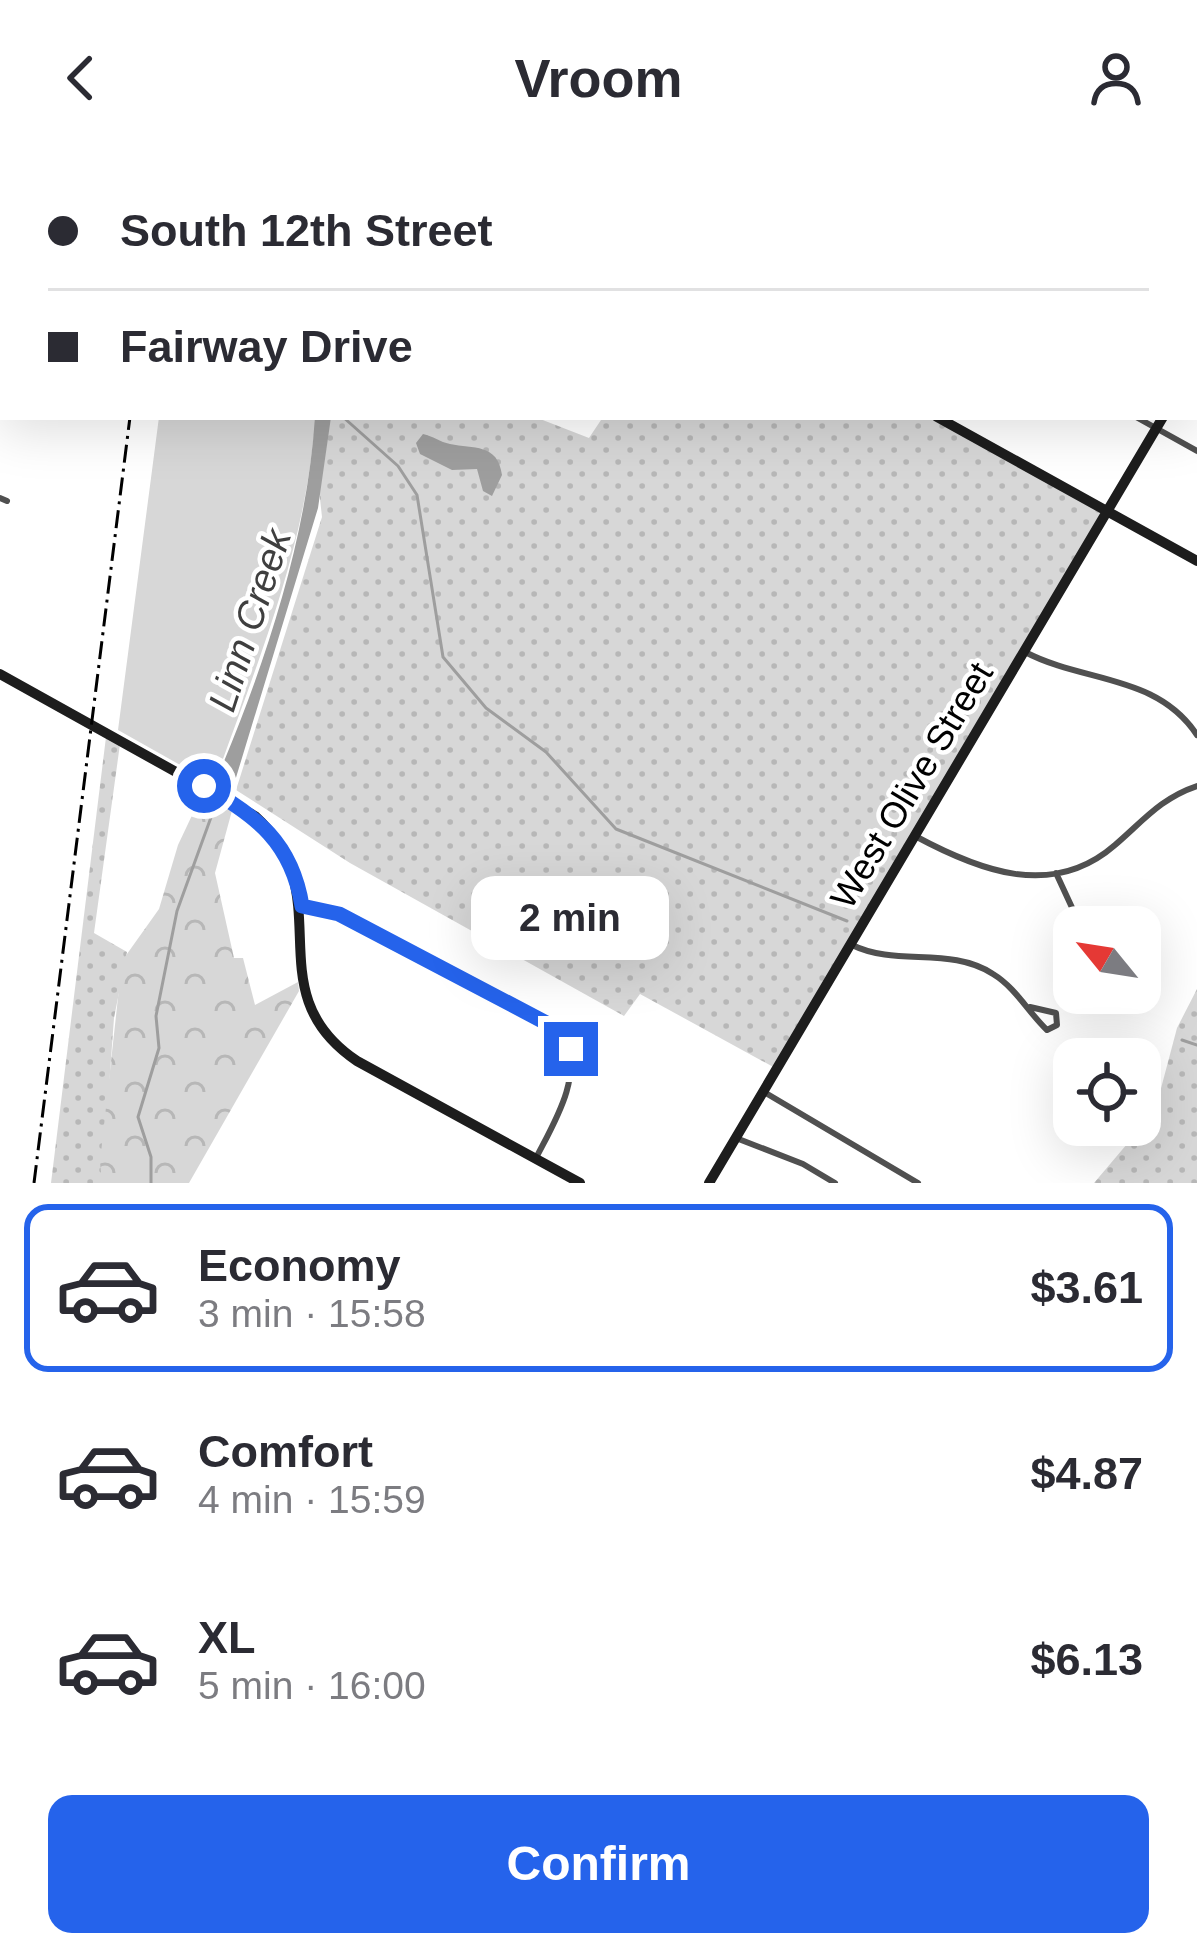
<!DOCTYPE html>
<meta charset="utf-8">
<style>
:root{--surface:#fff;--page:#f2f2f3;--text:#2b2b33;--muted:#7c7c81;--line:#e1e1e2;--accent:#2563eb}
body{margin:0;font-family:Helvetica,sans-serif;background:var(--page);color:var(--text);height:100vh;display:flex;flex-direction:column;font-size:45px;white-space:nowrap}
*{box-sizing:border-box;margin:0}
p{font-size:39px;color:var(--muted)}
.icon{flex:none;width:66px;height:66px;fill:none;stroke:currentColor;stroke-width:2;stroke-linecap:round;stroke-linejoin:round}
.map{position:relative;height:1027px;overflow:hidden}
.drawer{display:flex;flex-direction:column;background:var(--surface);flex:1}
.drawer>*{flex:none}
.guide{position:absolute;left:0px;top:0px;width:1197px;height:264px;box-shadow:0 12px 48px #0002;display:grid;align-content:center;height:264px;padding:0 48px;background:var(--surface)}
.needle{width:78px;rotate:300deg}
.buttons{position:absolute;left:1053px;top:750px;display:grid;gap:24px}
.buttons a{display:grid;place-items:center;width:108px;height:108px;border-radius:24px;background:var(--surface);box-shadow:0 12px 48px #0002;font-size:60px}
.end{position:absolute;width:54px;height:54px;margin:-27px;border:15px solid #2563eb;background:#fff;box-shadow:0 0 0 6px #fff}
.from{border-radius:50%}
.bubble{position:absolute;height:84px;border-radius:24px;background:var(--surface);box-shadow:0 12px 48px #0002;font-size:39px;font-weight:600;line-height:84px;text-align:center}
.guide b{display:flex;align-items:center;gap:42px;height:114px;font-size:45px}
.guide b+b{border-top:3px solid var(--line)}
.guide i{width:30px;height:30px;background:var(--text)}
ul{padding:21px 0 0;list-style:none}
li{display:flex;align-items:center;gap:36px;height:168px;margin:0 24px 18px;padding:0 24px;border:6px solid transparent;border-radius:24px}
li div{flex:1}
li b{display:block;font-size:45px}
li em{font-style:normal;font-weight:600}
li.active{border-color:var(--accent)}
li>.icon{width:108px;height:108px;stroke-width:1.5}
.primary-button{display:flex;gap:24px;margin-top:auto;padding:24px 48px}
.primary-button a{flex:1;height:138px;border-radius:24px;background:var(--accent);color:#fff;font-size:48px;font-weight:600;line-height:138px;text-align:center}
header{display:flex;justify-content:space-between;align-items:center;height:156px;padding:0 48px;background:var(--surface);font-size:54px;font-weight:600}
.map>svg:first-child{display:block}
</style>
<header><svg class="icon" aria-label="back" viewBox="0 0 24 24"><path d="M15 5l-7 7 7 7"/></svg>Vroom<svg class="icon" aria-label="person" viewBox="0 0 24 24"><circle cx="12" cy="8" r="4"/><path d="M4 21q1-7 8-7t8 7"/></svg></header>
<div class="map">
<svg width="1197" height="1027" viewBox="0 0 1197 1027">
<defs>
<pattern id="grass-dots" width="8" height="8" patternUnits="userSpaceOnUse" patternTransform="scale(3)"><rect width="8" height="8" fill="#d7d7d7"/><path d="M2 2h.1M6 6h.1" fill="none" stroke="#b7b7b7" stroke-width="1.8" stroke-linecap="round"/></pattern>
<pattern id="forest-crowns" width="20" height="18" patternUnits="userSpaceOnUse" patternTransform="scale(3)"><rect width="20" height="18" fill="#d7d7d7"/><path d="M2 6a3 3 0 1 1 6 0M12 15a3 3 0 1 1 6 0" fill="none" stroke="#b7b7b7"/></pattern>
</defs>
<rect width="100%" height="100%" fill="#fff"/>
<path fill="url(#grass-dots)" d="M311,261H535L589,282L603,261H928L1107,356L777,913L640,838L624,860L350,707L236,634L322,361Z
M106,581L120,588L94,777L127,796L114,862L102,1027H51Z
M1197,833V1027H1094L1155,955L1177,872Z"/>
<path fill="url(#forest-crowns)" d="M204,634L233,651L215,717L234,802H243L255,849L298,826L299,835L189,1027H102L100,1006L122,805L159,753L178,689Z"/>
<path fill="#d7d7d7" d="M159,261H315C308,387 256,510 214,628L118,574Z"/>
<path fill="#9e9e9e" d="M315,261H331L318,352L231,638L214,629C263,515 307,385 315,261Z
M423,278C433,280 440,286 450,288C473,293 498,287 502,319L492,340L483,335L477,313L452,314L420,298L416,287Z"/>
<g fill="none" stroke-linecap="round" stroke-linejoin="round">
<path stroke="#9e9e9e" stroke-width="3" d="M343,261L398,310L417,339L443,501L486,552L546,596L616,673L847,765
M1182,884L1197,889
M151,1027V1001L138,961L159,892L156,860L177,755L222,631"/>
<path stroke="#505050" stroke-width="6" d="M902,0L907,3
M634,3L636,0
M1143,3L1145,0
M1194,163L1197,165
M1136,261L1197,295
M0,342L7,345
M1025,496C1084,527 1157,518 1197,579
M915,680C978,714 1052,744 1115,689C1143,665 1161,642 1197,630
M1056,717L1081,771
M302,750L339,758L565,880C583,921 555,965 536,1002
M852,789C897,811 950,790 993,818C1016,832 1028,856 1047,874L1057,869L1056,857L1030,851
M764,936L918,1027
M736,982L803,1008L835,1027"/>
<path stroke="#1d1d1d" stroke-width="10" d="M477,0L481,3
M1194,209L1197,204
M937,261L1197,405
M0,518L255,660C343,740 253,835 357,905L580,1027
M709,1027L1163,261"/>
<path stroke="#000" stroke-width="3" stroke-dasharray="18 6 3 6" stroke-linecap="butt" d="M164,3V0
M34,1027L130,261"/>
</g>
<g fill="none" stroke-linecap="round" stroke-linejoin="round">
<path stroke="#2563eb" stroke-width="15" d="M204,630C257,660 292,687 302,750L339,758L554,871L571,893"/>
</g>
<g text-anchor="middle" stroke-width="9" stroke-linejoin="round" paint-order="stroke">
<g font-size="36" fill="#000" stroke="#fff">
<text transform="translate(911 629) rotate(-59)" y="13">West Olive Street</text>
</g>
<g font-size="39" font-style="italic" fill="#3f3f3f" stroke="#fff">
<text transform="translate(249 464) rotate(-72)" y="14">Linn Creek</text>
</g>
</g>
</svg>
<div class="buttons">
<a><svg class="needle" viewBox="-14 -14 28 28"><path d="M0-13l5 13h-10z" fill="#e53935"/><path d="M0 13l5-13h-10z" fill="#7c7c81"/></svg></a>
<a><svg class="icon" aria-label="locate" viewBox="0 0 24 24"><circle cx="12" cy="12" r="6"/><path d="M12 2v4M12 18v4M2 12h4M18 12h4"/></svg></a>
</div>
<i class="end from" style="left:204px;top:630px"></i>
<i class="end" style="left:571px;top:893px"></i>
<div class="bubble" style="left:471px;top:720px;width:198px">2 min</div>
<div class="guide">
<b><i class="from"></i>South 12th Street</b>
<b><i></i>Fairway Drive</b>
</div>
</div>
<section class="drawer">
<ul>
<li class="active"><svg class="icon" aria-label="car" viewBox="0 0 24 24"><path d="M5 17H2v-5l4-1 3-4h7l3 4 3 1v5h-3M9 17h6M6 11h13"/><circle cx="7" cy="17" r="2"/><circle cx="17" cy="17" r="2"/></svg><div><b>Economy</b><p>3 min · 15:58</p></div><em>$3.61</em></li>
<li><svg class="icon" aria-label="car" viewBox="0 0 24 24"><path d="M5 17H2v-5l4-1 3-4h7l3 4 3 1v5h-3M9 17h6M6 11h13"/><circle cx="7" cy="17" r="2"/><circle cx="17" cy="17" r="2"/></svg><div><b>Comfort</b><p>4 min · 15:59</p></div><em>$4.87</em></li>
<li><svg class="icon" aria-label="car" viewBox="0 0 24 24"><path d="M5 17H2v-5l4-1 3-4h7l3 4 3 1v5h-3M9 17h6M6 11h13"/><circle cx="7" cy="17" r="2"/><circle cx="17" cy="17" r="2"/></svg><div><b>XL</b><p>5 min · 16:00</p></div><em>$6.13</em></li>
</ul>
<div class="primary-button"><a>Confirm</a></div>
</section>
